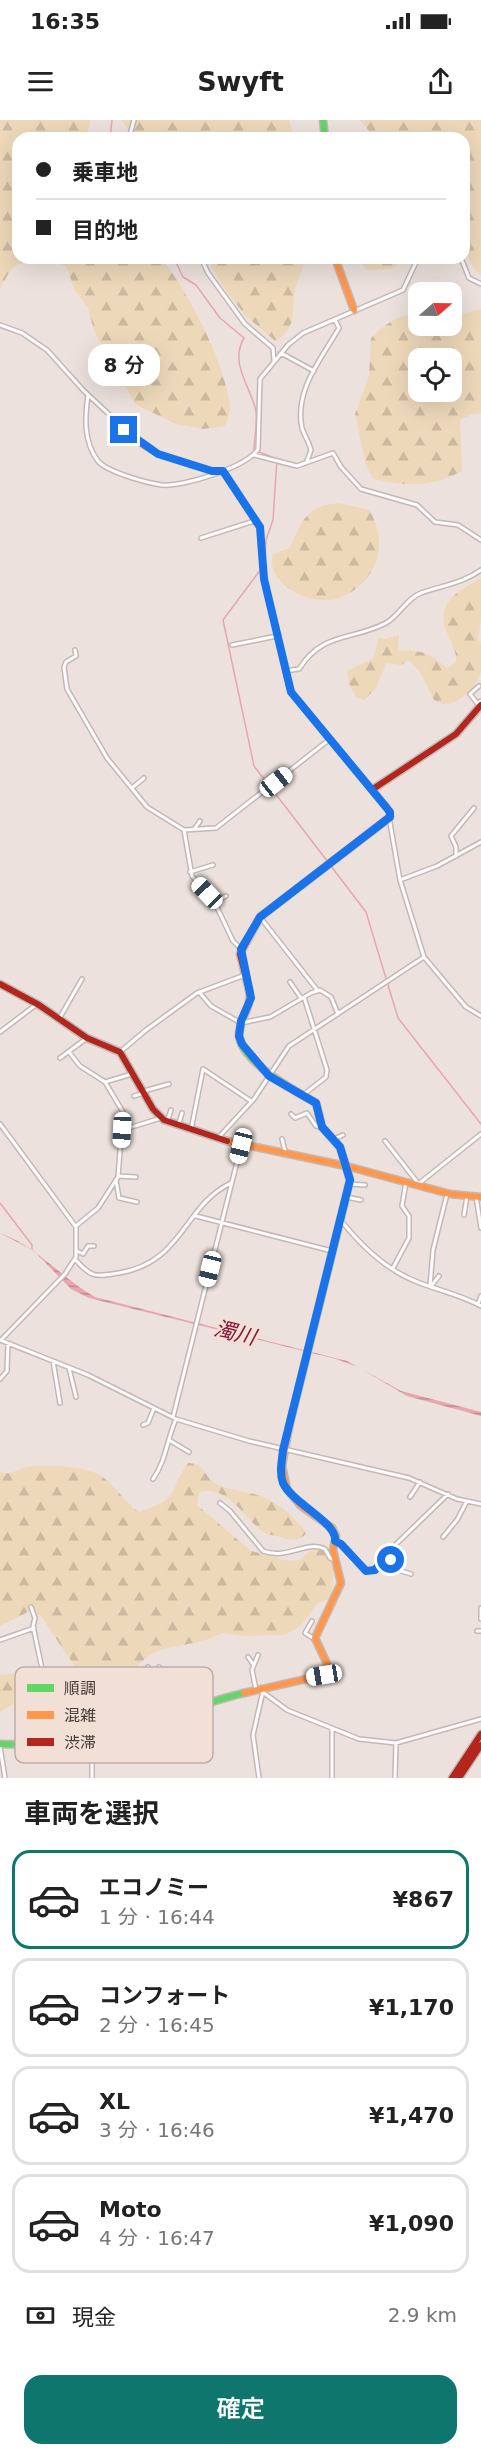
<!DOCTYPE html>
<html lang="ja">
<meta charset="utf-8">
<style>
:root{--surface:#fff;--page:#f6f6f6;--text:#222;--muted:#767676;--line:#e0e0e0;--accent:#0f766e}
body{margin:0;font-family:"DejaVu Sans","Noto Sans JP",sans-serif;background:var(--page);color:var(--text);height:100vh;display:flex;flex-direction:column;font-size:22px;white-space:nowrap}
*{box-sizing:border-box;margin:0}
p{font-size:20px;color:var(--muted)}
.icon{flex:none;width:33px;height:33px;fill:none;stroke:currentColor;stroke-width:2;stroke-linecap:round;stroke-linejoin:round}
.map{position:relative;height:1658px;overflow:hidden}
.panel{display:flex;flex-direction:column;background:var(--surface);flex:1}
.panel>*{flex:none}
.hud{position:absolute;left:12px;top:12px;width:458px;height:132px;border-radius:18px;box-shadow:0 6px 24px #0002;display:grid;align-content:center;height:132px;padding:0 24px;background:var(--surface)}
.needle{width:39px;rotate:70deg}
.controls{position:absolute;left:408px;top:162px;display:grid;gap:12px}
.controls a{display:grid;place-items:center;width:54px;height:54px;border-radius:12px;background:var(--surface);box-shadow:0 6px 24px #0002;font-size:30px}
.end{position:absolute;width:27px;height:27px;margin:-14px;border:8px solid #1a73e8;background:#fff;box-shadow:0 0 0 3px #fff}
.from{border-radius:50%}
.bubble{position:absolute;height:42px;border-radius:18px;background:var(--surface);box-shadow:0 6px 24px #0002;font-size:20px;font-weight:600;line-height:42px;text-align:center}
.car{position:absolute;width:18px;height:36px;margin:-18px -9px;border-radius:8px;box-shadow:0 0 4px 2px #0007;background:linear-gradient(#fff 24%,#345 0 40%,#fff 0 76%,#345 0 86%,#fff 0)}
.hud b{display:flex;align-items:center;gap:21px;height:57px;font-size:22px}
.hud b+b{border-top:2px solid var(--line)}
.hud i{width:15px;height:15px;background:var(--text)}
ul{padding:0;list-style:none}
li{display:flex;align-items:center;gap:18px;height:99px;margin:0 12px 9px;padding:0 12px;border:3px solid var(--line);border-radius:18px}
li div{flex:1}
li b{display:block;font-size:22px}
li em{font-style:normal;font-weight:600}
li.active{border-color:var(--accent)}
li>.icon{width:54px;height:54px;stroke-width:1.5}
h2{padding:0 24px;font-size:27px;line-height:72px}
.pay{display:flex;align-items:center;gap:15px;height:66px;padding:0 24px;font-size:22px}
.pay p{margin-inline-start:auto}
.cta{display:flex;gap:12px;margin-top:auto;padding:12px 24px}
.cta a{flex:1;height:69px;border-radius:18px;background:var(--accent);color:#fff;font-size:24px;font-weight:600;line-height:69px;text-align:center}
.status{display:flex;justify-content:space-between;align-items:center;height:42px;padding:0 30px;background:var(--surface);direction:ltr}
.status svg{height:16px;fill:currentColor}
header{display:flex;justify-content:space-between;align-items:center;height:78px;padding:0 24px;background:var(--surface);font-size:27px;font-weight:600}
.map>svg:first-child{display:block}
</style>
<div class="status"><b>16:35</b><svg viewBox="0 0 49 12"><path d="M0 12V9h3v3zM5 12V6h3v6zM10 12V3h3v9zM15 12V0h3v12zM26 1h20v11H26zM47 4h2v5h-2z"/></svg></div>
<header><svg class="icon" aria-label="menu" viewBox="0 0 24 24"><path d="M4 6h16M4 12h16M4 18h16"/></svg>Swyft<svg class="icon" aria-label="share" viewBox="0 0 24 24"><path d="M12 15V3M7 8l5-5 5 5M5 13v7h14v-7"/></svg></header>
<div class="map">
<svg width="481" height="1658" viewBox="0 0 481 1658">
<defs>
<pattern id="forest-firs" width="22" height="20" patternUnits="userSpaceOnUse" patternTransform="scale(1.5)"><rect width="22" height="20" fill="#edd8b9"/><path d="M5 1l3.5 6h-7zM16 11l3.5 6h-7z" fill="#ccbaa0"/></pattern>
<pattern id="water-rules" width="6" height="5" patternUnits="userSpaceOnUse" patternTransform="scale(1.5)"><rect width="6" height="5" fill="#e8a6ae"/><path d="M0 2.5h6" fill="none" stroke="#be888f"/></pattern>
</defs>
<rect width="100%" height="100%" fill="#ece1dc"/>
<path fill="url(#forest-firs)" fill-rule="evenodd" d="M0,0H91L86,18H18V138H161C187,169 228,248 230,288C230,294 227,301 225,306L203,309L176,304L135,284L94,211L88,188L75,170L66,146C50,140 28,135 13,148C8,152 4,163 0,169Z
M122,0H289L294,18H133Z
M360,0H481V155C453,137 464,51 464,18H375Z
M207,138H306C303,150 295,163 294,175C292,196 296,209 275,221L245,195L224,168Z
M357,138H405L392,149L367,150Z
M481,189V293L473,294L460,300L462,351C430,368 406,366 373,359L366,345L355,294L369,256L371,218C385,204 399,194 418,194V206H452V196ZM418,238H452V272H418Z
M339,383L369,390C390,423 377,464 339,478C314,488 264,465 273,434L290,428C302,400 306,386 339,383Z
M481,458V500L478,520L481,523C481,531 481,544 481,552C475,570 453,593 434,580L420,552L409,540L401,545L386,543L376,568L364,580L356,577L349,564L347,551L374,538L378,518L384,519L399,515L398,531C422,530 428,532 447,548L456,542C457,527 449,521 445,507C437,480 463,469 481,458Z
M188,1343C205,1343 204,1357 216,1364C230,1371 247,1371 261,1376C277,1382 299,1400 306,1414C295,1423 289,1420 277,1416C272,1415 267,1415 263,1412C244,1398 229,1365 199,1372L197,1385L251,1431L289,1441L300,1440L310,1431L322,1430C337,1442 334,1461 330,1478L317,1484L300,1507L284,1515L246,1516L223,1513L203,1521L163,1529L148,1536L137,1546L134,1573L124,1586L126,1594L115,1601L100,1597L98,1591L103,1584L99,1573H86L72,1542L57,1520L41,1496L30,1491L0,1506V1352C10,1356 17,1349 27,1347C45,1345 76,1346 93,1352C113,1359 122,1381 139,1392C183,1377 166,1375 188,1343Z
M19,1553L24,1566L22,1578L0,1592V1555Z"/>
<path fill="url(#water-rules)" d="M0,1113C37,1126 61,1158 95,1177L347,1241L401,1271L481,1292V1296L407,1276L358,1247L336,1239L89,1178L71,1169L34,1131Z"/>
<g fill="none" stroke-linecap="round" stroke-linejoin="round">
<path stroke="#e8a6ae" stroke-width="1.5" d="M110,18L112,0
M174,138L183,157L196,165L220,198L244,218C230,242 248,263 255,287C259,299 254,317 254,330L277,339L273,400L266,420L264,445
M261,449L223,500L254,646L328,742
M331,746L366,792L398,898L481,1004
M0,1083L32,1125V1129"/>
<defs>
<path id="street" d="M129,18L134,0
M201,138L208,153L245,204L273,228L274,241
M461,138L469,158L481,164
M0,205L22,213L47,230L84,271L143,326L158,334L216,352
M281,233L314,251
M88,275C85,297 83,321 98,341C107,352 147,363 162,365C183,367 247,347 258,329L260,259L288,225L303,213L403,170L418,138
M254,335L297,346L333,333L341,347L361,369L417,385L435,402L458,405L481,420
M307,341L311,330C309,322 304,315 302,308C294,270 322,238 339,208L335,200
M223,351L260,407L264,460L291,572L387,686L400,760L424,837L466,887L481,896
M201,418L257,400
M232,525L277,516
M75,530L76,536L66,542L64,547L67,569L107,638L147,687L184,710L192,756L214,781L233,821L241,829
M285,551L299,549C323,511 352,521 386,503C399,496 407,478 421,473C443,465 461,464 481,450
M479,566L470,574L477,583L481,581
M132,668L144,658
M195,708L200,701
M184,710L216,708L330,619
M456,736V727L451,716L474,688
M190,752L213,745
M400,760L437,746L481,722
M215,782L226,776
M260,797L318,871
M290,862L301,878
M199,872L211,886L241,903L270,897L311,873L320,870L331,877L338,894
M59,899L82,859
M0,912L37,884
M69,932L80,946L105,962L123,992L118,1057L98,1088L76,1106
M120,932L146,910L197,873L245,855
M60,938L87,918
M105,962L132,954
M144,971L169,964
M303,975L326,957L327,950L304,877
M134,976L144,973
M291,994L295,998L307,993L316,1006L322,1007
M167,1002L171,990
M0,1004L76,1107V1137L65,1154L1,1220
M178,1006L182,993
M122,1010L161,998
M191,1010L203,949L251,981
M218,1018L254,979L289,926L424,837
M282,1019L286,1035
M334,1019L343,1015
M385,1021L418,1063
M118,1056L136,1057
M116,1060L119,1078L137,1082
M349,1064L365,1065
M417,1065L481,1014
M476,1076L481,1108
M346,1077L361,1080
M464,1095L467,1076
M196,1096L332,1131
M340,1099C361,1126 387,1151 420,1163C441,1171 461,1175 481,1186
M77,1131L83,1134L88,1126H94
M75,1139C91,1158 96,1157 119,1153C184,1142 183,1086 231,1063
M393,1148L409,1118V1096L402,1086L406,1062
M432,1165L439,1156
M430,1166L433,1130L447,1074
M478,1184L481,1176
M0,1220L88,1255L176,1299L249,1321L409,1358L457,1379L481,1384
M53,1241L60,1283
M69,1248L76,1277
M0,1259L7,1251L8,1223
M173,1297L241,1026
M143,1305L148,1303L154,1288
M169,1320L189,1332
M153,1359C166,1341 167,1319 176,1299
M410,1377L420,1362
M220,1383L230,1391L263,1431C288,1440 306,1420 325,1429L330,1438L335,1440
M443,1417L457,1400L467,1381
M335,1421L341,1424L366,1451H375L389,1431L448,1374
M387,1434L398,1450L411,1454
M31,1487L35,1498L33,1506L45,1563L60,1599L62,1624
M481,1488V1499
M312,1501L305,1513L316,1520
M477,1511H481
M0,1520L34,1508
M248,1537L253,1544
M148,1547L156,1599
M151,1560L156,1556L159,1547
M256,1570L252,1550L258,1535
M260,1570L287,1590L359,1619L396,1623L481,1599
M0,1627L5,1658
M92,1658V1622
M259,1658L253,1615L263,1571
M332,1658V1609
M395,1658L396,1623"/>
<path id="fast" d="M323,0L325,18
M249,870C253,885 240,898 239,914C239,941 295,971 316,983L322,1007L340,1027L350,1060L289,1307
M0,1624C30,1624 64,1629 93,1622C144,1608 192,1585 244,1573"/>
<path id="slow" d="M335,138L354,190
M227,1021L346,1046L450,1074L481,1077
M244,1573L324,1555L330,1550L315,1518L341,1463L333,1430L336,1416L332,1408L300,1385L287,1369L282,1346L289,1307"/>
<path id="jam" d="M373,669L456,614L481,585
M0,864L39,885L87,918L120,932L153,989L164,1000L227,1021
M249,870L240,834L260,797L390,697
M452,1658L481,1614
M459,1658L481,1625"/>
</defs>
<use href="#street" stroke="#c2b9b6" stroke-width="6"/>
<use href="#fast" stroke="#c2b9b6" stroke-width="9"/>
<use href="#slow" stroke="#c2b9b6" stroke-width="9"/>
<use href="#jam" stroke="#c2b9b6" stroke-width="9"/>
<use href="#street" stroke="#fcfafa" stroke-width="3"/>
<use href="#fast" stroke="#63d668" stroke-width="6"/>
<use href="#slow" stroke="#ff974d" stroke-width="6"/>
<use href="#jam" stroke="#b3261e" stroke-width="6"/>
</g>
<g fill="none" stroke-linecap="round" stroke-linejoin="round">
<path stroke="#1a73e8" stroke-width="8" d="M124,310L158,334L212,351H223L260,407L264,459L291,572L390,692V697L260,797L241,829L251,878L241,901L239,916L242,924L269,956L316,983L322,1007L340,1027L350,1060L283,1330C282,1340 279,1353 283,1363C292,1383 338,1403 335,1421L341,1424L366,1451L375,1450L387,1434L391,1440"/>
</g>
<g text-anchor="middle" stroke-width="6" stroke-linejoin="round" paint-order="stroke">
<g font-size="21" font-style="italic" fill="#841838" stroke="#f2dfd6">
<text transform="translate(235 1213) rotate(14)" y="7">濁川</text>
</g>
</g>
<rect x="15" y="1547" width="198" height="96" rx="9" fill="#f2dfd6" stroke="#beaea7" stroke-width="1.5"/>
<rect x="27" y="1564" width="27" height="8" fill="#63d668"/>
<rect x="27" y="1591" width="27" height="8" fill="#ff974d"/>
<rect x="27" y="1618" width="27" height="8" fill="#b3261e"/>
<g font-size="16" fill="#433b38">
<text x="64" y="1574">順調</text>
<text x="64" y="1601">混雑</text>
<text x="64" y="1628">渋滞</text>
</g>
</svg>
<div class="controls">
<a><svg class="needle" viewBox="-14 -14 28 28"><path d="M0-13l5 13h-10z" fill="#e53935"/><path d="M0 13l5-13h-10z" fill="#767676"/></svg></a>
<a><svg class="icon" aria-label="locate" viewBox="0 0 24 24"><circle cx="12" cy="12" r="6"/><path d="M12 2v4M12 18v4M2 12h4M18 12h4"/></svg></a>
</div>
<i class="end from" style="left:391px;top:1440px"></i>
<i class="end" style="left:124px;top:310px"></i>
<div class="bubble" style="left:88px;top:224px;width:72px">8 分</div>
<i class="car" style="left:276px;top:662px;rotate:52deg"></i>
<i class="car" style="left:207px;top:773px;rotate:316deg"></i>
<i class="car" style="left:122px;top:1010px;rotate:183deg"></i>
<i class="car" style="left:241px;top:1026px;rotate:194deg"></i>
<i class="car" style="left:210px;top:1149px;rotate:194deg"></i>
<i class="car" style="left:324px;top:1555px;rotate:260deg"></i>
<div class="hud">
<b><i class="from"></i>乗車地</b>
<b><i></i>目的地</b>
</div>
</div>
<section class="panel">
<h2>車両を選択</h2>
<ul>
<li class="active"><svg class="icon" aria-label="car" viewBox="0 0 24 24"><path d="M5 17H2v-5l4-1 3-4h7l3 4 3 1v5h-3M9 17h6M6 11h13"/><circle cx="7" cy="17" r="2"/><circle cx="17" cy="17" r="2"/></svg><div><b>エコノミー</b><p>1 分 · 16:44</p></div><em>¥867</em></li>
<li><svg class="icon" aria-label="car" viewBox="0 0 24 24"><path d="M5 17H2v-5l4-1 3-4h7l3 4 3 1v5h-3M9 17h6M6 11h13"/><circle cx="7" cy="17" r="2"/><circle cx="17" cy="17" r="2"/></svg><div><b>コンフォート</b><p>2 分 · 16:45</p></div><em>¥1,170</em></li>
<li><svg class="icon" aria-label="car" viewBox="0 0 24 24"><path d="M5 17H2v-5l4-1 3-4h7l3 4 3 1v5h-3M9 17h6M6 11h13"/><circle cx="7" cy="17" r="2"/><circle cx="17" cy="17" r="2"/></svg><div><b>XL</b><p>3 分 · 16:46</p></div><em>¥1,470</em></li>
<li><svg class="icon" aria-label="car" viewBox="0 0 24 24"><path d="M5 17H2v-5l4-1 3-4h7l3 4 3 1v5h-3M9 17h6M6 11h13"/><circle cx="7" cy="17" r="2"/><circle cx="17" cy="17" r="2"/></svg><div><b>Moto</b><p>4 分 · 16:47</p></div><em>¥1,090</em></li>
</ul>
<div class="pay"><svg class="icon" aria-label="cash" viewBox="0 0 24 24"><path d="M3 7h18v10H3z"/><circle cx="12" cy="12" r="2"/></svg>現金<p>2.9 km</p></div>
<div class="cta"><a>確定</a></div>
</section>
